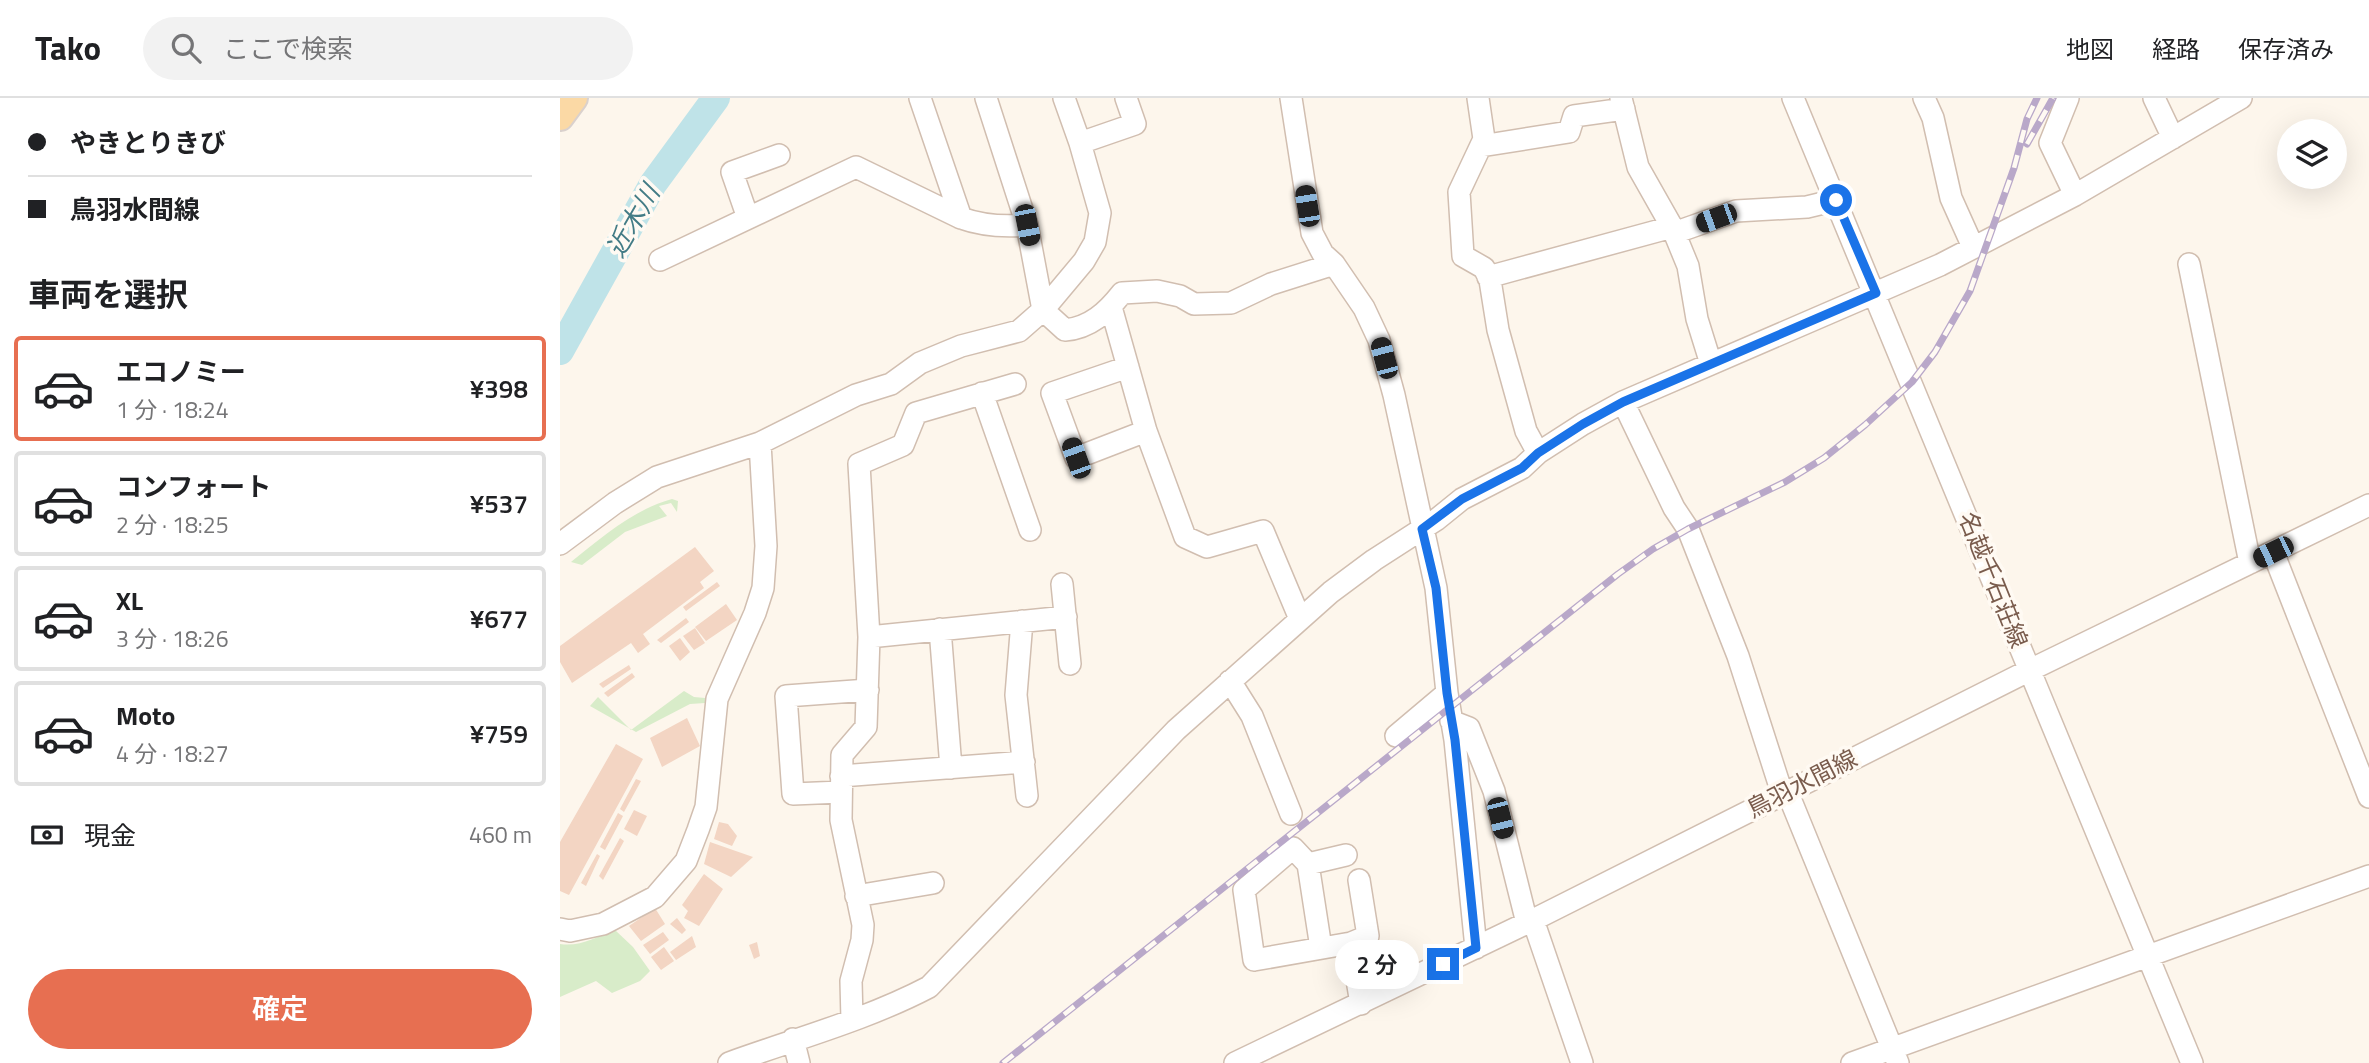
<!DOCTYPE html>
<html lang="ja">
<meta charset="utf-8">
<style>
:root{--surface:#fff;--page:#f2f2f2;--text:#202124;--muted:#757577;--line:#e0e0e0;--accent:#e76f51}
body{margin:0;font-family:"Titillium Web","Noto Sans JP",sans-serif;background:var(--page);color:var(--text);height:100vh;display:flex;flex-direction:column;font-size:26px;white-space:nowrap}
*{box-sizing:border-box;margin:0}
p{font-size:23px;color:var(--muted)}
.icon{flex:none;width:38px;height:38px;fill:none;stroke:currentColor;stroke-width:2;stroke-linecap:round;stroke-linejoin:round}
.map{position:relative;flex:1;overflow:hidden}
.panel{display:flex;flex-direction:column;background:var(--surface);width:560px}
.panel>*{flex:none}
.hud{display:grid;align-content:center;height:154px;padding:0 28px;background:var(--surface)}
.tools{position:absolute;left:1717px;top:21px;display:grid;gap:14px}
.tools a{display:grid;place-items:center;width:70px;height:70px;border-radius:50%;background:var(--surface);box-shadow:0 7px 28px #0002;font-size:35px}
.end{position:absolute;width:32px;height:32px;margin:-16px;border:9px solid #1a73e8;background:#fff;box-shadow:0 0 0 4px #fff}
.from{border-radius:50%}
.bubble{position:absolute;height:49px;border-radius:24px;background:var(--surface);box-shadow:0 7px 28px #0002;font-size:23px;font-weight:600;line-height:49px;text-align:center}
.car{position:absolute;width:21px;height:42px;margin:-21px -10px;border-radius:9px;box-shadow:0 0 5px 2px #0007;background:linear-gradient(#222 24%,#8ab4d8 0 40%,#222 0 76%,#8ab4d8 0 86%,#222 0)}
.hud b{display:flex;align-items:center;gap:24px;height:66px;font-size:26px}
.hud b+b{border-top:2px solid var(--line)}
.hud i{width:18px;height:18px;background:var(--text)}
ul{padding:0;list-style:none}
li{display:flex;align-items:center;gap:21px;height:105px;margin:0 14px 10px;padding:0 14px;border:4px solid var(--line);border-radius:7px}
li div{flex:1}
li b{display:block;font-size:26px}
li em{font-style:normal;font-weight:600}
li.active{border-color:var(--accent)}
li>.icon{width:63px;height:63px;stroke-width:1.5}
h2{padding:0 28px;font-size:32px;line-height:84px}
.pay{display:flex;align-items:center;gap:18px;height:77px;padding:0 28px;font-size:26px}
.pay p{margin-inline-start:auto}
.primary-button{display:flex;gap:14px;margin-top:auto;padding:14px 28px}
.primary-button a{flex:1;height:80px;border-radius:42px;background:var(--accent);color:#fff;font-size:28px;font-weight:600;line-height:80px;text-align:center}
header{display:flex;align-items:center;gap:42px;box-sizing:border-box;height:98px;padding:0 35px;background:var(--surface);border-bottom:2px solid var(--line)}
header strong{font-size:33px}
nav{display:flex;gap:38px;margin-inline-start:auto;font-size:24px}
.search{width:490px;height:63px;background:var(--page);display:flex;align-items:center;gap:18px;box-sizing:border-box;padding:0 24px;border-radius:38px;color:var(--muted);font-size:26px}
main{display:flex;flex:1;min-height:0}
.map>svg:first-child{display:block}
</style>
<header>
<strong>Tako</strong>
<div class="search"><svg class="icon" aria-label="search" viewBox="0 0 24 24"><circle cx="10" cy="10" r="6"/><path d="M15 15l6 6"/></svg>ここで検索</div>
<nav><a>地図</a><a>経路</a><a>保存済み</a></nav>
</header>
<main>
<section class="panel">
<div class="hud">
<b><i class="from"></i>やきとりきび</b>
<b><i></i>鳥羽水間線</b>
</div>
<h2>車両を選択</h2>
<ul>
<li class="active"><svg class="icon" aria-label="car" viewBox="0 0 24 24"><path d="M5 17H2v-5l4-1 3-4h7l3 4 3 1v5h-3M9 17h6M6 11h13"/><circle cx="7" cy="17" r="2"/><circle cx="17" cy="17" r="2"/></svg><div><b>エコノミー</b><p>1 分 · 18:24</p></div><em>¥398</em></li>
<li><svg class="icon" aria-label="car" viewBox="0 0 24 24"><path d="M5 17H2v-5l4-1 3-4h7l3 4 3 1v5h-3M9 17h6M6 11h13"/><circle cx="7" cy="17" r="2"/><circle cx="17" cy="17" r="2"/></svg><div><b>コンフォート</b><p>2 分 · 18:25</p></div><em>¥537</em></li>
<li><svg class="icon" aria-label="car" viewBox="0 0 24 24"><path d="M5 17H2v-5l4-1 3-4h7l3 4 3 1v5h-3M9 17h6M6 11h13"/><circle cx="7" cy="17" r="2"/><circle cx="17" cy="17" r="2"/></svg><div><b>XL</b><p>3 分 · 18:26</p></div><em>¥677</em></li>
<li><svg class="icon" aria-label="car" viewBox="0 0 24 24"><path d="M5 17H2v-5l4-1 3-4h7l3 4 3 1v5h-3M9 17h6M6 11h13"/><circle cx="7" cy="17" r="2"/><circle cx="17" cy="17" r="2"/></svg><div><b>Moto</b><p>4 分 · 18:27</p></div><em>¥759</em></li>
</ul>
<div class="pay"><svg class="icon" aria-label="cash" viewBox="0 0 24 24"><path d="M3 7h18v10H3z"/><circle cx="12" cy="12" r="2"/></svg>現金<p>460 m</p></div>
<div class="primary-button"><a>確定</a></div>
</section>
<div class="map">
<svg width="1809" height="965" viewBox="0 0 1809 965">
<rect width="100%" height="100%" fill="#fdf6ec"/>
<path fill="#d8ecc9" d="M112,401L118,403L117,414L111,405L99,408L107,418L65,434L22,467L11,464C41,440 74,411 112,401Z
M124,593L134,599L145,600V605L130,606L76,634L30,608L38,599L71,632Z
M55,832L73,849L90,873L80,883L52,895L36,883L0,899V846C20,849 37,839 55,832Z"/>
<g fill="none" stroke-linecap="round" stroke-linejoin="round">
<path stroke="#bfe3e8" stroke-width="28" d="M0,253L93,86L156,0"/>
</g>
<path fill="#f3d5c3" d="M135,449L154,473L140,484L144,490L83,536L90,546L78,555L71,545L12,585L0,564V548Z
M157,484L160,488L126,513L123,509Z
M166,506L177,522L146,543L135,529Z
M126,520L129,524L101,545L97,542Z
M135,530L145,545L134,552L123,538Z
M120,540L130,554L120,563L109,548Z
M69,567L71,571L43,590L39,586Z
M72,575L75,579L48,599L44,595Z
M127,620L140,648L102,669L90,640Z
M56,646L83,661L9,797L0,793V744Z
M76,681L81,683L64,714L60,711Z
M74,712L87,718L77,738L64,731Z
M58,715L63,718L45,752L40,749Z
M159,724L168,726L177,738L172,748L154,741Z
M60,740L64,743L43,782L39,778Z
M150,744L193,759L171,779L144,766Z
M37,756L40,758L26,788L21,785Z
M144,776L163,791L139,828L124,820L128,813L122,807Z
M95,810L105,826L81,843L69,828Z
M117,820L126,832L122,836L110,826Z
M103,834L109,842L90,856L83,847Z
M132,838L136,849L116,862L110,854Z
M197,844L200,858L194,861L189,847Z
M104,849L114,863L101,872L91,859Z"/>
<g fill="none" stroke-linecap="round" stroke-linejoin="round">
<defs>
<path id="minor" d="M360,0L401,120C423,128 444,129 467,127
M426,0L467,127L483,212L505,232C530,230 547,214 562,195L597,193L620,198L634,206L671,205L711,186L774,166
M731,0L752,135L763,156L774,166L804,210L819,242L834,297L876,490L887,595L895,642L916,850
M918,0L924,41L899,94L903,158L924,170L930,182L938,232L966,333L978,355
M1061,0L1078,69L1112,129L1128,168L1137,221L1151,266
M1233,0C1368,321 1498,644 1632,965
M1364,0L1373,20L1391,100L1413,149
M1508,0L1490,45L1515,97
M1594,0L1613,40
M520,45L575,26L566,0
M921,48L1009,34L1014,18L1064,11
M188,120L172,74L219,57
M1114,135L1176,113L1247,109L1276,102
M100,162L296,69L401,120
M1629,166L1690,465
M928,179L1112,129
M551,209L586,333L625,439L647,449L703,433L740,521
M568,269L492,295L516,360L586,333
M422,295L470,432
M1063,304L1114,410L1128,431L1178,558L1222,695
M0,446L55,405L97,379L200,345L296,297L331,286L360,265L401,248L459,233L483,212L524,163L535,144L540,115L520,45L504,0
M1713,454L1809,699
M502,486L510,566
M462,523L456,597L467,698
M380,531L391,670
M309,539L506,519
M670,583L692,618L731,716
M891,623L909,630L934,693L967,825
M836,638L887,595
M281,678L464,664
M1227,693L1338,965
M281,694L233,696L226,598L308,592
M748,766L786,757
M296,798L373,785
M973,822L1022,965
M0,831L10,833L43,826L95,799L126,763L138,732L146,709L157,601L195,515L203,490L206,448L200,345
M791,845L801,906
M761,850L748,766L733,750L684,792L694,862L791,845L808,838L799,782
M292,922L291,883L302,842L303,827L281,722L282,657L306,629L309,539L299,366L343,347L356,315L455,286
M233,941L239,965
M169,965C235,941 306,922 369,889L616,632L771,494L814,462L876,422L902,401L962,370L978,355L1023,326L1063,304L1380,167L1515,97L1681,0
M675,965L973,822L1470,572L1809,407
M1292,965L1809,778"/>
<path id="major" d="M0,19L14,0"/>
</defs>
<use href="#minor" stroke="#d1beb0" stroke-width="24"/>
<use href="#major" stroke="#dad1cd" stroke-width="30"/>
<use href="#minor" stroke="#fff" stroke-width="21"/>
<use href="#major" stroke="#fbd9a5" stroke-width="26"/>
<defs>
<path id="rail" d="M1467,46L1493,0
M443,965L1058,476L1093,451L1128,431L1225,384L1264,360L1305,327L1352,284L1375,254L1410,193L1454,70L1467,21L1477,0"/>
</defs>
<use href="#rail" stroke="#b9a8c9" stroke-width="7"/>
<use href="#rail" stroke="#fffaf3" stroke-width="4.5" stroke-dasharray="13" stroke-linecap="butt"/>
</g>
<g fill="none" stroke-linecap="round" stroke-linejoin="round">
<path stroke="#1a73e8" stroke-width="9" d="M883,866L916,850L895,642L887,595L876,490L862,431L902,401L962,370L978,355L1023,326L1063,304L1316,195L1276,102"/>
</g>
<g text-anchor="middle" stroke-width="7" stroke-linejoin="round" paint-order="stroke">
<g font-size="24" fill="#7a5c4d" stroke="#fffaf3">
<text transform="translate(1433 482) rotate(68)" y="8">名越千石荘線</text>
<text transform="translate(1242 686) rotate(-27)" y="8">鳥羽水間線</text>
</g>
<g font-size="26" font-style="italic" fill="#437c86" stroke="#fffaf3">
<text transform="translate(73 123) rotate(-60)" y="9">近木川</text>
</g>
</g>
</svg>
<div class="tools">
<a><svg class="icon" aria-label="layers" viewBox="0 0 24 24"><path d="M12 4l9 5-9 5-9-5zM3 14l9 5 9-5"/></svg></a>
</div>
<i class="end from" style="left:1276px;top:102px"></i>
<i class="end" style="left:883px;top:866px"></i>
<div class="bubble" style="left:775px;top:842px;width:84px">2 分</div>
<i class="car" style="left:747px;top:108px;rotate:351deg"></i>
<i class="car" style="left:1156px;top:120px;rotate:250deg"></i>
<i class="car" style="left:467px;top:127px;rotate:169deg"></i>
<i class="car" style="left:824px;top:260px;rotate:345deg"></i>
<i class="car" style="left:516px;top:360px;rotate:340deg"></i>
<i class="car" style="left:1713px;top:454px;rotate:244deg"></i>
<i class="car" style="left:940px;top:720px;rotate:166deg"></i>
</div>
</main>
